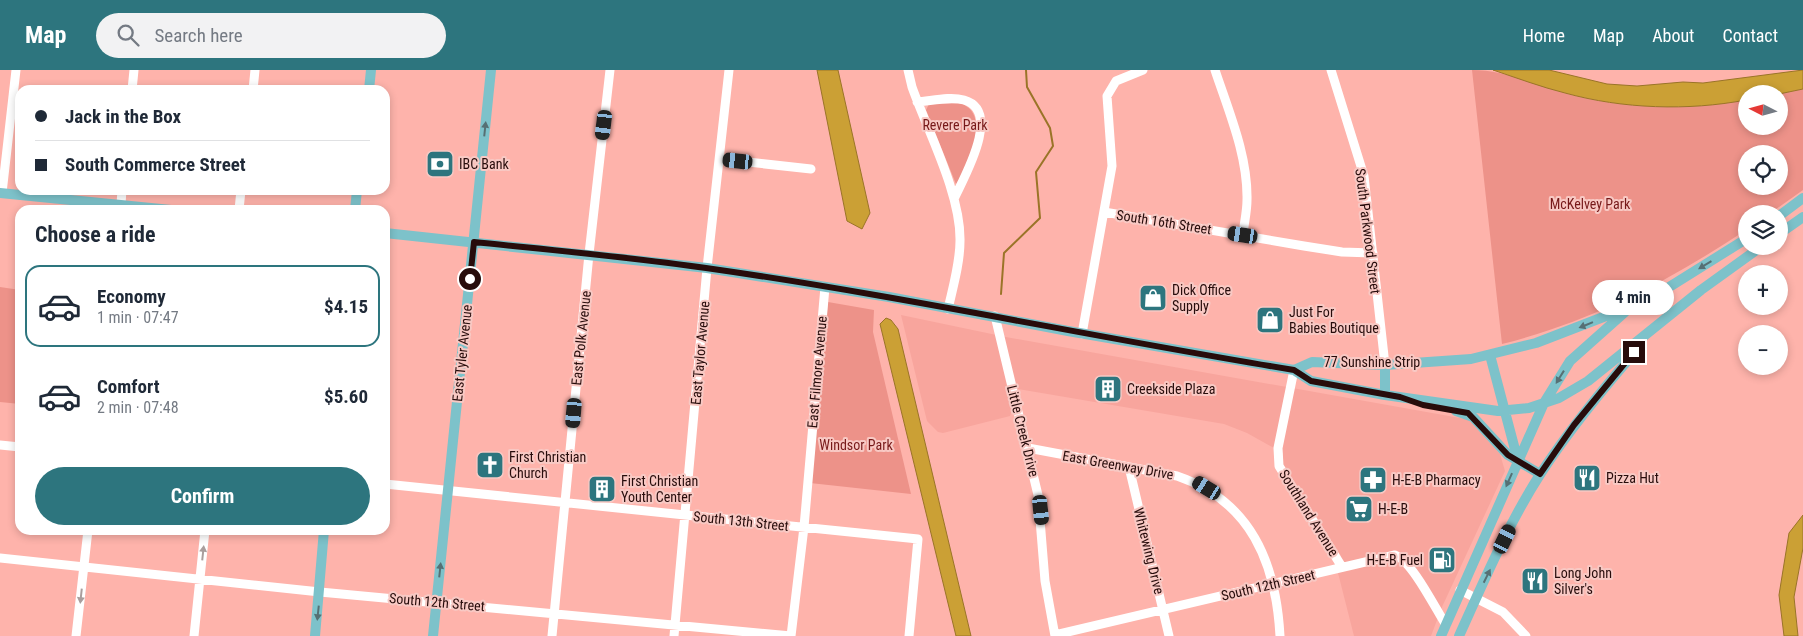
<!DOCTYPE html>
<meta charset="utf-8">
<style>
:root{--surface:#fff;--page:#f2f2f3;--text:#1f2937;--muted:#747a83;--line:#e0e1e3;--accent:#2d757e}
body{margin:0;font-family:"Roboto Condensed",sans-serif;background:var(--page);color:var(--text);height:100vh;display:flex;flex-direction:column;font-size:19px;white-space:nowrap}
*{box-sizing:border-box;margin:0}
p{font-size:16px;color:var(--muted)}
.icon{flex:none;width:28px;height:28px;fill:none;stroke:currentColor;stroke-width:2;stroke-linecap:round;stroke-linejoin:round}
.map{position:relative;flex:1;overflow:hidden}
.details{position:absolute;left:15px;top:135px;width:375px;height:330px;display:flex;flex-direction:column;background:var(--surface);border-radius:15px;box-shadow:0 2px 8px #0003}
.details>*{flex:none}
.hud{position:absolute;left:15px;top:15px;width:375px;height:110px;border-radius:15px;box-shadow:0 2px 8px #0003;display:grid;align-content:center;height:110px;padding:0 20px;background:var(--surface)}
.needle{width:32px;rotate:276deg}
.tools{position:absolute;left:1738px;top:15px;display:grid;gap:10px}
.tools a{display:grid;place-items:center;width:50px;height:50px;border-radius:50%;background:var(--surface);box-shadow:0 2px 8px #0003;font-size:25px}
.end{position:absolute;width:22px;height:22px;margin:-11px;border:6px solid #270c0b;background:#fff;box-shadow:0 0 0 2px #fff}
.from{border-radius:50%}
.bubble{position:absolute;height:35px;border-radius:18px;background:var(--surface);box-shadow:0 2px 8px #0003;font-size:16px;font-weight:700;line-height:35px;text-align:center}
.car{position:absolute;width:15px;height:30px;margin:-15px -8px;border-radius:6px;box-shadow:0 0 4px 1px #0007;background:linear-gradient(#222 24%,#8ab4d8 0 40%,#222 0 76%,#8ab4d8 0 86%,#222 0)}
.hud b{display:flex;align-items:center;gap:18px;height:48px;font-size:19px}
.hud b+b{border-top:1px solid var(--line)}
.hud i{width:12px;height:12px;background:var(--text)}
ul{padding:0;list-style:none}
li{display:flex;align-items:center;gap:15px;height:82px;margin:0 10px 8px;padding:0 10px;border:2px solid transparent;border-radius:15px}
li div{flex:1}
li b{display:block;font-size:19px}
li em{font-style:normal;font-weight:700}
li.current{border-color:var(--accent)}
li>.icon{width:45px;height:45px;stroke-width:1.5}
h2{padding:0 20px;font-size:22px;line-height:60px}
.cta{display:flex;gap:10px;margin-top:auto;padding:10px 20px}
.cta a{flex:1;height:58px;border-radius:30px;background:var(--accent);color:#fff;font-size:20px;font-weight:700;line-height:58px;text-align:center}
header{display:flex;align-items:center;gap:30px;box-sizing:border-box;height:70px;padding:0 25px;background:var(--accent);color:#fff}
header strong{font-size:24px}
nav{display:flex;gap:28px;margin-inline-start:auto;font-size:18px}
.search{width:350px;height:45px;background:var(--page);display:flex;align-items:center;gap:12px;box-sizing:border-box;padding:0 18px;border-radius:28px;color:var(--muted);font-size:19px}
.map>svg:first-child{display:block}
</style>
<header>
<strong>Map</strong>
<div class="search"><svg class="icon" aria-label="search" viewBox="0 0 24 24"><circle cx="10" cy="10" r="6"/><path d="M15 15l6 6"/></svg>Search here</div>
<nav><a>Home</a><a>Map</a><a>About</a><a>Contact</a></nav>
</header>
<div class="map">
<svg width="1803" height="566" viewBox="0 0 1803 566">
<rect width="100%" height="100%" fill="#feb3ab"/>
<path fill="#f8a59d" d="M901,245L1006,267L1460,348L1469,350L1500,384L1505,401L1442,537L1431,566H1354L1338,503L1341,486L1282,393L1283,383L1247,363L1224,354L1018,319L1010,346L943,363L938,362L927,351Z"/>
<path fill="#ed9289" fill-rule="evenodd" d="M1472,0C1504,0 1533,14 1564,23C1621,39 1688,41 1746,30V56H1779V24L1803,19V120L1769,144H1746V160C1669,211 1593,251 1502,274ZM1746,84H1779V116H1746Z
M958,33C993,40 970,98 956,114L926,40L929,34Z
M0,217L20,220V334L0,332Z
M828,232L874,240L873,262L911,424L810,413Z"/>
<path fill="#cba035" stroke="#9a7428" d="M817,0H838L870,143L862,159L847,151Z
M1493,0H1549L1607,14L1637,16L1683,12L1703,13L1803,0V19L1779,24H1746V30C1688,41 1623,39 1565,23C1541,17 1517,8 1493,0Z
M886,248L891,250L898,259L971,566H956L880,254Z
M1803,445V478L1794,527L1798,566H1784L1779,525L1789,463Z"/>
<g fill="none" stroke-linecap="round" stroke-linejoin="round">
<path stroke="#9a7428" stroke-width="2" d="M1001,224L1004,183L1040,148L1036,102L1053,76L1050,58L1027,17L1026,0"/>
<path stroke="#fff" stroke-width="9" d="M908,0L912,17C928,62 961,124 960,171C960,193 953,217 948,239
M1215,0C1229,42 1248,86 1247,130C1247,142 1244,153 1243,165
M1331,0L1364,106L1385,295
M132,20L134,0
M253,20L255,0
M917,32C931,31 950,26 964,30C1003,41 963,109 954,129
M720,89L811,99
M2,123L16,0
M121,134L122,120
M239,140L241,120
M1104,142L1304,176L1342,182L1373,183
M995,246L1038,425L1045,511L1055,566
M1082,264L1112,96L1107,26L1116,11L1143,0
M1294,300L1278,378L1279,396L1342,497
M0,375L20,377
M1028,378L1177,406C1251,431 1276,493 1280,566
M1129,397L1169,566
M385,414L918,469L909,566
M0,488L320,522L791,566
M1460,520L1503,542L1526,566
M1055,565L1395,485C1412,491 1435,538 1446,555
M76,566L88,460
M194,566L205,460
M552,566L589,184L610,0
M674,566L707,198L729,0
M791,566L804,457L825,217"/>
<path stroke="#7dc2ca" stroke-width="10" d="M369,20L371,0
M0,123L171,140
M355,140L357,120
M1779,146L1803,128
M385,163L707,198L889,227L1068,261L1294,300L1311,311L1385,325L1498,341L1529,338L1559,328L1588,311L1701,220L1762,176
M1779,164L1803,147
M1490,285L1518,391
M1385,295V325
M1294,300L1312,292L1385,295L1471,289L1536,273L1650,229L1746,169
M1456,341L1473,347L1508,385L1540,404
M315,566L324,460
M433,566L491,0
M1441,566L1544,333L1570,291L1625,242
M1459,566C1484,511 1508,454 1541,403C1571,357 1606,315 1642,274"/>
</g>
<defs><path id="oneway-solid" d="M-6-.8H1V-3.2L6.5 0L1 3.2V.8H-6Z" transform="scale(1.25)"/></defs>
<g fill="#567074">
<use href="#oneway-solid" transform="translate(485 59) rotate(-84)"/>
<use href="#oneway-solid" transform="translate(1705 195) rotate(149)"/>
<use href="#oneway-solid" transform="translate(1586 255) rotate(158)"/>
<use href="#oneway-solid" transform="translate(1560 307) rotate(122)"/>
<use href="#oneway-solid" transform="translate(1509 410) rotate(114)"/>
<use href="#oneway-solid" transform="translate(440 500) rotate(-84)"/>
<use href="#oneway-solid" transform="translate(1487 506) rotate(-64)"/>
<use href="#oneway-solid" transform="translate(318 543) rotate(96)"/>
</g>
<g fill="#a99e9d">
<use href="#oneway-solid" transform="translate(203 483) rotate(-84)"/>
<use href="#oneway-solid" transform="translate(81 526) rotate(96)"/>
</g>
<g fill="none" stroke-linecap="round" stroke-linejoin="round">
<path stroke="#270c0b" stroke-width="6" d="M470,209L474,172C551,180 629,187 706,198C903,226 1097,268 1294,300L1311,311L1400,327L1423,335L1468,343L1508,385L1540,404L1574,355L1634,282"/>
</g>
<defs>
<symbol id="bank-square" viewBox="-11 -11 22 22"><rect x="-9" y="-9" width="18" height="18" rx="4" fill="#2d757e" stroke="#f8c9c4"/><path d="M-6-4H6V4H-6ZM0-2.3a2.3 2.3 0 1 0 0 4.6a2.3 2.3 0 1 0 0-4.6Z" fill="#fff"/></symbol>
<symbol id="shop-square" viewBox="-11 -11 22 22"><rect x="-9" y="-9" width="18" height="18" rx="4" fill="#2d757e" stroke="#f8c9c4"/><path d="M-5-2.5h2.3a2.7 3.5 0 0 1 5.4 0H5L5.5 6h-11ZM-1.5-2.5h3a1.5 2.3 0 0 0-3 0Z" fill="#fff"/></symbol>
<symbol id="building-square" viewBox="-11 -11 22 22"><rect x="-9" y="-9" width="18" height="18" rx="4" fill="#2d757e" stroke="#f8c9c4"/><path d="M-4-6H4V6H1V3H-1V6H-4ZM-2.5-4.3h1.7v1.8h-1.7ZM.8-4.3h1.7v1.8H.8ZM-2.5-1h1.7V.8h-1.7ZM.8-1h1.7V.8H.8Z" fill="#fff"/></symbol>
<symbol id="church-square" viewBox="-11 -11 22 22"><rect x="-9" y="-9" width="18" height="18" rx="4" fill="#2d757e" stroke="#f8c9c4"/><path d="M-1.2-6h2.4v3.5h3.3v2.4h-3.3V6h-2.4V-.1h-3.3v-2.4h3.3Z" fill="#fff"/></symbol>
<symbol id="restaurant-square" viewBox="-11 -11 22 22"><rect x="-9" y="-9" width="18" height="18" rx="4" fill="#2d757e" stroke="#f8c9c4"/><path d="M-5-6h1v4h1v-4h1v4h1v-4h1v5L-1.5 .5V6h-2V.5L-5-1ZM5-6V6H3V1.5H1.5Q1.5-4 5-6Z" fill="#fff"/></symbol>
<symbol id="pharmacy-square" viewBox="-11 -11 22 22"><rect x="-9" y="-9" width="18" height="18" rx="4" fill="#2d757e" stroke="#f8c9c4"/><path d="M-2-6h4v4h4v4h-4v4h-4v-4h-4v-4h4Z" fill="#fff"/></symbol>
<symbol id="supermarket-square" viewBox="-11 -11 22 22"><rect x="-9" y="-9" width="18" height="18" rx="4" fill="#2d757e" stroke="#f8c9c4"/><path d="M-6-5.5h2.5l.6 2H6L4.5 2H-2.5L-4.4-4H-6ZM-1.5 3.2a1.3 1.3 0 1 0 .1 0ZM3 3.2a1.3 1.3 0 1 0 .1 0Z" fill="#fff"/></symbol>
<symbol id="fuel-square" viewBox="-11 -11 22 22"><rect x="-9" y="-9" width="18" height="18" rx="4" fill="#2d757e" stroke="#f8c9c4"/><path d="M-5.5-6h7V0h2V4h1.3V-2.5L3-4.5l.8-.8L6-3V5H2.5V1h-1V6h-7ZM-4.2-4.7v3.2H.2V-4.7Z" fill="#fff"/></symbol>
</defs>
<g fill-rule="evenodd">
<use href="#bank-square" x="424" y="78" width="32" height="32"/>
<use href="#shop-square" x="1137" y="212" width="32" height="32"/>
<use href="#shop-square" x="1254" y="234" width="32" height="32"/>
<use href="#building-square" x="1092" y="303" width="32" height="32"/>
<use href="#church-square" x="474" y="379" width="32" height="32"/>
<use href="#restaurant-square" x="1571" y="392" width="32" height="32"/>
<use href="#pharmacy-square" x="1357" y="394" width="32" height="32"/>
<use href="#building-square" x="586" y="403" width="32" height="32"/>
<use href="#supermarket-square" x="1343" y="423" width="32" height="32"/>
<use href="#fuel-square" x="1426" y="474" width="32" height="32"/>
<use href="#restaurant-square" x="1519" y="495" width="32" height="32"/>
</g>
<g text-anchor="middle" stroke-width="4" stroke-linejoin="round" paint-order="stroke">
<g font-size="14" fill="#771919" stroke="#f8c9c4">
<text x="955" y="60">Revere Park</text>
<text x="1590" y="139">McKelvey Park</text>
<text x="856" y="380">Windsor Park</text>
</g>
<g font-size="14" fill="#270c0b" stroke="#f8c9c4" text-anchor="start">
<text x="459" y="99">IBC Bank</text>
<text x="1172" y="225">Dick Office<tspan x="1172" dy="16">Supply</tspan></text>
<text x="1289" y="247">Just For<tspan x="1289" dy="16">Babies Boutique</tspan></text>
<text x="1127" y="324">Creekside Plaza</text>
<text x="509" y="392">First Christian<tspan x="509" dy="16">Church</tspan></text>
<text x="1606" y="413">Pizza Hut</text>
<text x="1392" y="415">H-E-B Pharmacy</text>
<text x="621" y="416">First Christian<tspan x="621" dy="16">Youth Center</tspan></text>
<text x="1378" y="444">H-E-B</text>
<text x="1423" y="495" text-anchor="end">H-E-B Fuel</text>
<text x="1554" y="508">Long John<tspan x="1554" dy="16">Silver's</tspan></text>
</g>
<g font-size="14" fill="#270c0b" stroke="#f8c9c4">
<text transform="translate(1164 152) rotate(9)" y="5">South 16th Street</text>
<text transform="translate(1368 161) rotate(83)" y="5">South Parkwood Street</text>
<text transform="translate(581 268) rotate(-84)" y="5">East Polk Avenue</text>
<text transform="translate(462 283) rotate(-84)" y="5">East Tyler Avenue</text>
<text transform="translate(700 283) rotate(-85)" y="5">East Taylor Avenue</text>
<text x="1372" y="297">77 Sunshine Strip</text>
<text transform="translate(817 302) rotate(-85)" y="5">East Filmore Avenue</text>
<text transform="translate(1023 361) rotate(76)" y="5">Little Creek Drive</text>
<text transform="translate(1118 395) rotate(10)" y="5">East Greenway Drive</text>
<text transform="translate(1309 443) rotate(58)" y="5">Southland Avenue</text>
<text transform="translate(741 451) rotate(6)" y="5">South 13th Street</text>
<text transform="translate(1149 481) rotate(76)" y="5">Whitewing Drive</text>
<text transform="translate(1268 515) rotate(-13)" y="5">South 12th Street</text>
<text transform="translate(437 532) rotate(5)" y="5">South 12th Street</text>
</g>
</g>
</svg>
<div class="tools">
<a><svg class="needle" viewBox="-14 -14 28 28"><path d="M0-13l5 13h-10z" fill="#e53935"/><path d="M0 13l5-13h-10z" fill="#747a83"/></svg></a>
<a><svg class="icon" aria-label="locate" viewBox="0 0 24 24"><circle cx="12" cy="12" r="6"/><path d="M12 2v4M12 18v4M2 12h4M18 12h4"/></svg></a>
<a><svg class="icon" aria-label="layers" viewBox="0 0 24 24"><path d="M12 4l9 5-9 5-9-5zM3 14l9 5 9-5"/></svg></a>
<a>+</a>
<a>−</a>
</div>
<i class="end from" style="left:470px;top:209px"></i>
<i class="end" style="left:1634px;top:282px"></i>
<div class="bubble" style="left:1592px;top:210px;width:82px">4 min</div>
<i class="car" style="left:604px;top:55px;rotate:187deg"></i>
<i class="car" style="left:738px;top:91px;rotate:276deg"></i>
<i class="car" style="left:1243px;top:165px;rotate:279deg"></i>
<i class="car" style="left:574px;top:343px;rotate:185deg"></i>
<i class="car" style="left:1207px;top:418px;rotate:301deg"></i>
<i class="car" style="left:1041px;top:440px;rotate:174deg"></i>
<i class="car" style="left:1505px;top:469px;rotate:26deg"></i>
<div class="hud">
<b><i class="from"></i>Jack in the Box</b>
<b><i></i>South Commerce Street</b>
</div>
<section class="details">
<h2>Choose a ride</h2>
<ul>
<li class="current"><svg class="icon" aria-label="car" viewBox="0 0 24 24"><path d="M5 17H2v-5l4-1 3-4h7l3 4 3 1v5h-3M9 17h6M6 11h13"/><circle cx="7" cy="17" r="2"/><circle cx="17" cy="17" r="2"/></svg><div><b>Economy</b><p>1 min · 07:47</p></div><em>$4.15</em></li>
<li><svg class="icon" aria-label="car" viewBox="0 0 24 24"><path d="M5 17H2v-5l4-1 3-4h7l3 4 3 1v5h-3M9 17h6M6 11h13"/><circle cx="7" cy="17" r="2"/><circle cx="17" cy="17" r="2"/></svg><div><b>Comfort</b><p>2 min · 07:48</p></div><em>$5.60</em></li>
</ul>
<div class="cta"><a>Confirm</a></div>
</section>
</div>
